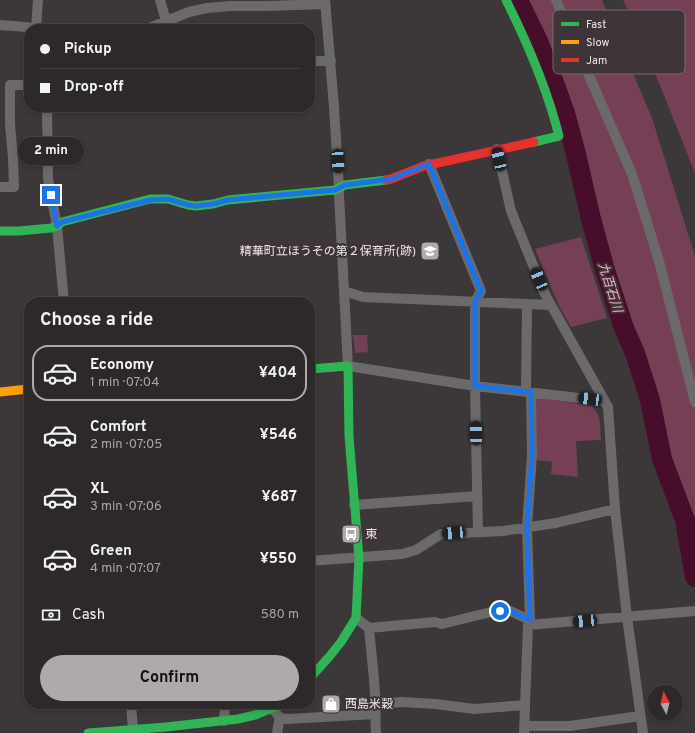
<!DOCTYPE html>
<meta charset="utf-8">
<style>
:root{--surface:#2d292b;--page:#353133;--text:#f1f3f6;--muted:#a7a6a9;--line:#484547;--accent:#b0a9ab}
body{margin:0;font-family:Overpass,"Noto Sans JP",sans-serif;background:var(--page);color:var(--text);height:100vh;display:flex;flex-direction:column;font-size:15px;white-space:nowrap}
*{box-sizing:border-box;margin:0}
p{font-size:13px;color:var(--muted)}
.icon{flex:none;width:22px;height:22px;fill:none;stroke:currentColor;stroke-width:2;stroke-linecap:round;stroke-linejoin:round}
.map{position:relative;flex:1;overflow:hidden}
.details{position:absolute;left:24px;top:297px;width:291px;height:412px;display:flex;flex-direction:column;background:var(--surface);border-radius:16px;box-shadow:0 2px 6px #0003,0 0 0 1px var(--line)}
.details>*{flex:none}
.top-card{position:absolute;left:24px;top:24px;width:291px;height:88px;border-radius:16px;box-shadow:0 2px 6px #0003,0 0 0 1px var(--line);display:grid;align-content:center;height:88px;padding:0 16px;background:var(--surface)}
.needle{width:26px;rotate:353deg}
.fabs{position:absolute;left:647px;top:685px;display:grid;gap:8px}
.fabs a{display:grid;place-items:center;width:36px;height:36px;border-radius:50%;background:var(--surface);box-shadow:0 2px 6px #0003,0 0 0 1px var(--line);font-size:20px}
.end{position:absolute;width:18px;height:18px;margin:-9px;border:5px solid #1a73e8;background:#fff;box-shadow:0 0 0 2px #fff}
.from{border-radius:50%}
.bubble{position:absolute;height:28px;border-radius:14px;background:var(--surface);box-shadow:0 2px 6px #0003,0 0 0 1px var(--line);font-size:13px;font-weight:700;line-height:28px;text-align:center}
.car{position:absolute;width:12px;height:24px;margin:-12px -6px;border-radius:5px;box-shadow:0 0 3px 1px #0007;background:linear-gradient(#222 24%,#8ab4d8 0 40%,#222 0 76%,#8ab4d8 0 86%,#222 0)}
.top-card b{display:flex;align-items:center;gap:14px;height:38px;font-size:15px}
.top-card b+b{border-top:1px solid var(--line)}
.top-card i{width:10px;height:10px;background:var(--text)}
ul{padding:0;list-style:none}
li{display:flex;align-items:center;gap:12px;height:56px;margin:0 8px 6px;padding:0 8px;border:2px solid transparent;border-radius:16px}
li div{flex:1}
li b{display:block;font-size:15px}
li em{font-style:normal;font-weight:700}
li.current{border-color:var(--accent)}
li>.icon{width:36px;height:36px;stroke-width:1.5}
h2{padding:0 16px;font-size:18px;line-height:48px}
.pay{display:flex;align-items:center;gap:10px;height:44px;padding:0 16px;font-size:15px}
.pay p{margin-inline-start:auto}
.primary-button{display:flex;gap:8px;margin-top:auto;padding:8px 16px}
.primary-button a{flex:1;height:46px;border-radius:24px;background:var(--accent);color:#111;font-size:16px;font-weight:700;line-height:46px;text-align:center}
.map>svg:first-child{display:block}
</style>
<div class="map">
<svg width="695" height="733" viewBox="0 0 695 733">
<rect width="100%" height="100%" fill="#3c3739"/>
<path fill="#754056" d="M524,0H602L652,118L695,256V541L691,524L685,506L666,457L657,412L650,387L621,308L598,230L575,135L558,81Z
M623,0H695V173L643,43Z
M581,237L607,318L571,327L559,306L535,249Z
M353,335H367L368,352L355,353Z
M535,397L592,406C602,415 600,428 601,440L576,441L578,477L551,474L552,462L534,460Z"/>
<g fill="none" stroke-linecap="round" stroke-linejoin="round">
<path stroke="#480d2b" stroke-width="20" d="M518,0L538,41L555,85L565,113L575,150L591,219L605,270L624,328L635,353L650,400L662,459L685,520L695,577"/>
<path stroke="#6b696a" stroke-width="10" d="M160,0L166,21
M325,0L334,107L339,188V195L348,366L475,386L605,401
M556,0L632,174L659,261L695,402
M0,25L26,27L36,29
M36,29L38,0
M147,29L189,12L207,8L230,6H268L325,4
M310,61H331
M47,107L48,179L57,226L64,302
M497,149L511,211L544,292L551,305L608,407L615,509L627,617L643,733
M429,164L481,291L475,302V386L478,531
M0,187H14L13,158L10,124V85H29
M344,291L363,297L551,305
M526,392L527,305
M354,505L477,496
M310,561L402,554L416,550L441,534L503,531L556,523L615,509
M356,618L369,628C371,651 374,673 375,695C376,708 375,720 376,733
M528,625L695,611
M369,628L435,622L442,624L491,612L508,610L530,620
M131,704L133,729
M375,705L400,702L436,704L474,709L525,705
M272,708L280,718L288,719L375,714
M224,721L225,704
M524,726H570L640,716
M277,733L278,727L280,718
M524,733L528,625L530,620L527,527L532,455L531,393"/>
<path stroke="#30b455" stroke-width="9" d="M506,0C528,44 547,88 559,136L534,142
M0,231H19L51,228L57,226L62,222L150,199H168L188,205L196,206L213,204L228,200L335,190L345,185L386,180
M310,369L348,366L349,436L359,558L356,618L341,642L329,657L310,678
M88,733L166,727L238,719L255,715L282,704"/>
<path stroke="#ff9f0a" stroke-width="9" d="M0,392L29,389"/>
<path stroke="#e5322d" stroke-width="9" d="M386,180L391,179L424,166L534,142"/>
</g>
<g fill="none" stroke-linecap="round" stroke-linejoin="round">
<path stroke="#1a73e8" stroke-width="5" d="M51,195L57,226L62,222L150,200L168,199L188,205L196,206L213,204L228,200L335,190L345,185L391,179L424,166L429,164L481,291L475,302V386L531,392L532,455L527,527L530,620L508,610L500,611"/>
</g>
<defs>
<symbol id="school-square" viewBox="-11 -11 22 22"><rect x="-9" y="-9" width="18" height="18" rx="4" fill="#b0a9ab" stroke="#3f3438"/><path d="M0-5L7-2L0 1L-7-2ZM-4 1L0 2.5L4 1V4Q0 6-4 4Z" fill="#fff"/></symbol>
<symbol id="bus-square" viewBox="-11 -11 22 22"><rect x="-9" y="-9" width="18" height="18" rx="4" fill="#b0a9ab" stroke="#3f3438"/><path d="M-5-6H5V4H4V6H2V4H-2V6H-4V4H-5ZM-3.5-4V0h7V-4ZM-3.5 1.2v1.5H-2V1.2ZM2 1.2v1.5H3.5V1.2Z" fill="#fff"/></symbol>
<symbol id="shop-square" viewBox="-11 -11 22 22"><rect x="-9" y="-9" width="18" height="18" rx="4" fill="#b0a9ab" stroke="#3f3438"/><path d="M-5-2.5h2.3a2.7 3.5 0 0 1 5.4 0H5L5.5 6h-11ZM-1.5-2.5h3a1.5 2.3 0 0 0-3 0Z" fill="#fff"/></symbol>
</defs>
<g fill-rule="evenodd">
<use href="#school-square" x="419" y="240" width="22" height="22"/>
<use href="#bus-square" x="340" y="523" width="22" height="22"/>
<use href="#shop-square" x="320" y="693" width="22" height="22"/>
</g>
<g text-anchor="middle" stroke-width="4" stroke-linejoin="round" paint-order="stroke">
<g font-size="12" fill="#eee7e9" stroke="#3f3438" text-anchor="start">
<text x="416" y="255" text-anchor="end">精華町立ほうその第２保育所(跡)</text>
<text x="365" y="538">東</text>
<text x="345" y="708">西島米穀</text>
</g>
<g font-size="13" font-style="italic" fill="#f6adc8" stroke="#3f3438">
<text transform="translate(611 287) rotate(72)" y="5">九百石川</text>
</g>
</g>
<rect x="553" y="10" width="132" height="64" rx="6" fill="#3f3438" stroke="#746a6d" stroke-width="1"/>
<rect x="561" y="22" width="18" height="4" fill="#30b455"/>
<rect x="561" y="40" width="18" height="4" fill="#ff9f0a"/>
<rect x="561" y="58" width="18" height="4" fill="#e5322d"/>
<g font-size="11" fill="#eee7e9">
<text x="586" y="28">Fast</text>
<text x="586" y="46">Slow</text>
<text x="586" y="64">Jam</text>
</g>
</svg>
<div class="fabs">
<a><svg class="needle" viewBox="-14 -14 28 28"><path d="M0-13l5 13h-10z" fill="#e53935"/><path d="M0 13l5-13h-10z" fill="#a7a6a9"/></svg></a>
</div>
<i class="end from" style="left:500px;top:611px"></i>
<i class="end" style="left:51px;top:195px"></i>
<div class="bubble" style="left:18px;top:137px;width:66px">2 min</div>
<i class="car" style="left:499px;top:159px;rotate:347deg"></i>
<i class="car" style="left:338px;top:161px;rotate:177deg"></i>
<i class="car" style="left:539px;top:279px;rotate:337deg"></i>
<i class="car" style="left:590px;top:399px;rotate:277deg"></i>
<i class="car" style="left:476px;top:433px;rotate:359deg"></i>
<i class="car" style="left:454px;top:533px;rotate:266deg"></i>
<i class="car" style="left:585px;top:621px;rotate:265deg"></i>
<div class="top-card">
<b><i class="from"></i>Pickup</b>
<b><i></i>Drop-off</b>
</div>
<section class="details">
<h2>Choose a ride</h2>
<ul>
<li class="current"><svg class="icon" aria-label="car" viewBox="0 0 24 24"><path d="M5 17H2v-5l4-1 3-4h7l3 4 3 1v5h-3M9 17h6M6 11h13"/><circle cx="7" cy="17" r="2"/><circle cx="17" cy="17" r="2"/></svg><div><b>Economy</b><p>1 min · 07:04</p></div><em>¥404</em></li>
<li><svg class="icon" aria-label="car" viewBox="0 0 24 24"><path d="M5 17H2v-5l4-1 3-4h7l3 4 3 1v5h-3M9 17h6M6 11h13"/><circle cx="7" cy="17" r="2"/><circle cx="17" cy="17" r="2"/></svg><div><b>Comfort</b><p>2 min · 07:05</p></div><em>¥546</em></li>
<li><svg class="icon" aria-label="car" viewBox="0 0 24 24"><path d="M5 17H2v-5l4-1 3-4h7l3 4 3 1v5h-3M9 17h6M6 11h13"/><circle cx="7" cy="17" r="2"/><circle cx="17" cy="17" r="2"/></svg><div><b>XL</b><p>3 min · 07:06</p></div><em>¥687</em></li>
<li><svg class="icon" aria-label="car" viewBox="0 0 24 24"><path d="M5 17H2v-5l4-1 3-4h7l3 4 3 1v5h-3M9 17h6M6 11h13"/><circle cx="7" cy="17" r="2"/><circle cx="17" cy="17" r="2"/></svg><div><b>Green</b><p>4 min · 07:07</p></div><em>¥550</em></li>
</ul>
<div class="pay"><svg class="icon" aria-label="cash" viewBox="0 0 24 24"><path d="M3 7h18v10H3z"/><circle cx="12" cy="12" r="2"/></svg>Cash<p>580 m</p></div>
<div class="primary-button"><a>Confirm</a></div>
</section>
</div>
